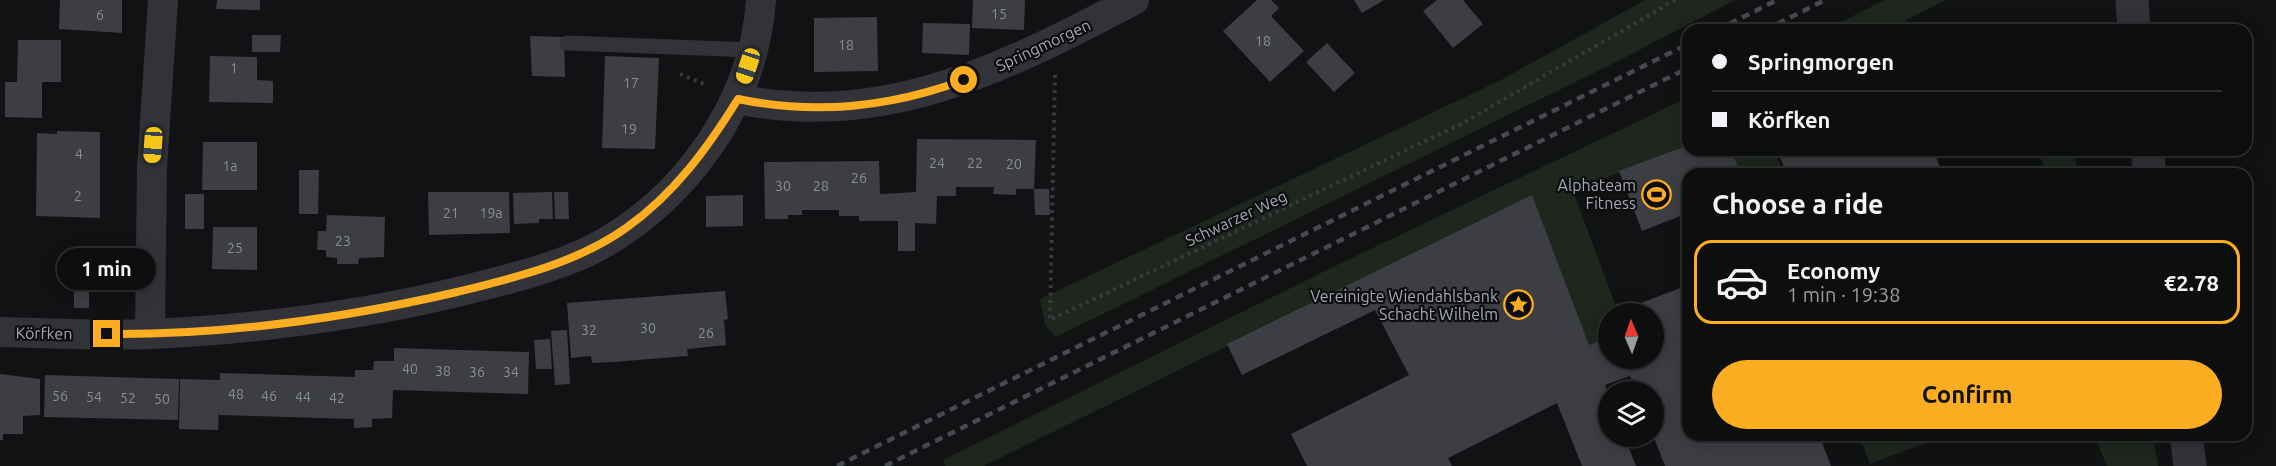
<!DOCTYPE html>
<meta charset="utf-8">
<style>
:root{--surface:#0d0e0e;--page:#1b1c1c;--text:#f1f3f6;--muted:#9a9c9e;--line:#2d2e2e;--accent:#fcad21}
body{margin:0;font-family:Ubuntu,sans-serif;background:var(--page);color:var(--text);height:100vh;display:flex;flex-direction:column;font-size:22px;white-space:nowrap}
*{box-sizing:border-box;margin:0}
p{font-size:20px;color:var(--muted)}
.icon{flex:none;width:33px;height:33px;fill:none;stroke:currentColor;stroke-width:2;stroke-linecap:round;stroke-linejoin:round}
.map{position:relative;flex:1;overflow:hidden}
.panel{position:absolute;left:1682px;top:168px;width:570px;height:273px;display:flex;flex-direction:column;background:var(--surface);border-radius:18px;box-shadow:0 3px 15px #0003,0 0 0 2px var(--line)}
.panel>*{flex:none}
.guide{position:absolute;left:1682px;top:24px;width:570px;height:132px;border-radius:18px;box-shadow:0 3px 15px #0003,0 0 0 2px var(--line);display:grid;align-content:center;height:132px;padding:0 30px;background:var(--surface)}
.needle{width:39px;rotate:358deg}
.fabs{position:absolute;left:1598px;top:303px;display:grid;gap:12px}
.fabs a{display:grid;place-items:center;width:66px;height:66px;border-radius:50%;background:var(--surface);box-shadow:0 3px 15px #0003,0 0 0 2px var(--line);font-size:30px}
.end{position:absolute;width:27px;height:27px;margin:-14px;border:8px solid #fcad21;background:#111;box-shadow:0 0 0 3px #111}
.from{border-radius:50%}
.bubble{position:absolute;height:42px;border-radius:21px;background:var(--surface);box-shadow:0 3px 15px #0003,0 0 0 2px var(--line);font-size:20px;font-weight:700;line-height:42px;text-align:center}
.car{position:absolute;width:18px;height:36px;margin:-18px -9px;border-radius:8px;box-shadow:0 0 4px 2px #0007;background:linear-gradient(#f5c518 24%,#345 0 40%,#f5c518 0 76%,#345 0 86%,#f5c518 0)}
.guide b{display:flex;align-items:center;gap:21px;height:57px;font-size:22px}
.guide b+b{border-top:2px solid var(--line)}
.guide i{width:15px;height:15px;background:var(--text)}
ul{padding:0;list-style:none}
li{display:flex;align-items:center;gap:18px;height:84px;margin:0 12px 9px;padding:0 18px;border:3px solid var(--line);border-radius:18px}
li div{flex:1}
li b{display:block;font-size:22px}
li em{font-style:normal;font-weight:700}
li.on{border-color:var(--accent)}
li>.icon{width:54px;height:54px;stroke-width:1.5}
h2{padding:0 30px;font-size:27px;line-height:72px}
.action{display:flex;gap:12px;margin-top:auto;padding:12px 30px}
.action a{flex:1;height:69px;border-radius:36px;background:var(--accent);color:#111;font-size:24px;font-weight:700;line-height:69px;text-align:center}
.map>svg:first-child{display:block}
</style>
<div class="map">
<svg width="2276" height="466" viewBox="0 0 2276 466">
<rect width="100%" height="100%" fill="#111213"/>
<path fill="#1e261e" d="M1645,0H1735L1620,60L1056,337L1045,325L1040,299L1501,80Z
M1885,0H1946L1906,20L1904,30H1825Z
M1687,98V145L1573,191L1618,312L1608,314V337L1589,345L1532,196L984,466H945L943,460L1337,265Z
M1731,150H1774L1784,174H1741Z
M2037,150H2074L2078,174H2047Z
M1859,435L1875,437L1929,435L1931,441L1870,464Z
M2094,435H2153L2158,466H2107Z"/>
<path fill="#3d3e43" d="M60,0H122V33L59,29Z
M217,0H260V10L216,9Z
M973,0H1025L1024,30L972,28Z
M1257,0H1271L1279,8L1271,16L1304,51L1270,82L1223,31Z
M1354,0H1384L1362,13Z
M1437,0H1463L1483,24L1453,48L1423,11Z
M877,17L878,71L814,72V18Z
M923,23L970,24L969,55L922,53Z
M252,35H281L280,52H252Z
M530,36L564,37L565,77L532,76Z
M18,40H61V82H42V118L5,117V82H17Z
M1327,43L1355,73L1334,92L1306,62Z
M210,56L257,57V80L273,81V103L209,102Z
M605,56L659,58L655,149L602,148Z
M57,131L100,132V218L36,216L37,133L57,134Z
M917,139L1036,140L1034,189H1016V195L993,194L994,187H956V196H937L936,224L915,223V251H898V221H859V216H839V210H802V215H788V219H765L764,162L879,161L880,194L916,192Z
M203,142H257V190H202Z
M1688,145V150H1731L1741,174H1688V213L1642,231L1619,171Z
M1777,150H1933L1943,174H1787Z
M299,170H319L318,214H299Z
M1034,189H1049L1050,215H1035Z
M428,192H509L510,233L429,235Z
M552,192L553,219H539V223L514,224L513,193Z
M554,192H568L569,219H555Z
M185,194H204V229H185Z
M743,195V226L706,227V196Z
M1532,195L1589,345L1608,337V358H1653V314L1615,313L1688,285V435H1819L1831,466H1665L1653,435V392H1636L1630,376L1605,385L1608,394V436H1624L1636,466H1582L1557,403L1448,458L1452,466H1307L1291,434L1409,375L1376,312L1375,310L1242,375L1227,344Z
M327,215L385,217L384,257L359,258L358,264H337V258L326,257V250H317L318,231H326Z
M213,227H257V270L212,269Z
M74,271H89V308H74Z
M725,291L728,319L724,320L726,345L687,349L688,356L613,362L592,363L591,356L571,358L567,303Z
M567,330L570,384L555,385L551,331Z
M550,339L552,369H536L534,340Z
M394,348L529,352L528,394L393,390L392,418L372,419V427L354,428V419L219,415V406L218,430L179,429L180,379L220,380V373L355,377V370H373L374,361H394Z
M0,374L40,379V415L23,416V434H3V440H0Z
M45,375L179,379L178,420L44,417Z"/>
<g fill="none" stroke-linecap="round" stroke-linejoin="round">
<path stroke="#383a3f" stroke-width="4" stroke-dasharray="3 4.5" stroke-linecap="butt" d="M680,74L706,85
M1055,75L1050,320L1463,123L1675,0"/>
<path stroke="#323338" stroke-width="15" d="M567,43L753,50"/>
<path stroke="#323338" stroke-width="30" d="M738,99C884,130 1008,66 1134,0
M0,332C50,333 102,336 152,334C254,329 353,317 453,293C497,282 547,271 589,251C683,204 754,105 761,0
M150,334L152,168L163,0"/>
<path stroke="#323338" stroke-width="33" d="M2132,0L2134,30
M2147,150L2150,174
M2186,435L2190,466"/>
<path stroke="#474950" stroke-width="4.5" stroke-dasharray="8 6" stroke-linecap="butt" d="M1717,30L1777,0
M1765,30L1825,0
M837,466L1688,44
M885,466L1688,68"/>
</g>
<g fill="none" stroke-linecap="round" stroke-linejoin="round">
<path stroke="#fcad21" stroke-width="8" d="M107,334C226,335 341,319 457,292C514,278 577,263 626,228C674,194 707,149 738,99C814,115 891,107 964,80"/>
</g>
<defs>
<symbol id="stadium-ring" viewBox="-11 -11 22 22"><circle r="9.5" fill="#0d0d0e" stroke="#fcad21" stroke-width="1.5"/><path d="M0-5a6.5 5 0 1 0 0 10a6.5 5 0 1 0 0-10ZM-3.5-1.8h7v3.6h-7Z" fill="#fcad21"/></symbol>
<symbol id="sight-ring" viewBox="-11 -11 22 22"><circle r="9.5" fill="#0d0d0e" stroke="#fcad21" stroke-width="1.5"/><path d="M0-6L1.8-2.2L6-1.7L2.9 1.2L3.7 5.4L0 3.3L-3.7 5.4L-2.9 1.2L-6-1.7L-1.8-2.2Z" fill="#fcad21"/></symbol>
</defs>
<g fill-rule="evenodd">
<use href="#stadium-ring" x="1640" y="178" width="33" height="33"/>
<use href="#sight-ring" x="1502" y="288" width="33" height="33"/>
</g>
<g text-anchor="middle" stroke-width="4.5" stroke-linejoin="round" paint-order="stroke">
<g font-size="14" fill="#898e98">
<text x="999" y="19">15</text>
<text x="100" y="20">6</text>
<text x="1263" y="46">18</text>
<text x="846" y="50">18</text>
<text x="234" y="73">1</text>
<text x="631" y="88">17</text>
<text x="629" y="134">19</text>
<text x="79" y="159">4</text>
<text x="937" y="168">24</text>
<text x="975" y="168">22</text>
<text x="1014" y="169">20</text>
<text x="230" y="171">1a</text>
<text x="859" y="183">26</text>
<text x="783" y="191">30</text>
<text x="821" y="191">28</text>
<text x="78" y="201">2</text>
<text x="451" y="218">21</text>
<text x="491" y="218">19a</text>
<text x="343" y="246">23</text>
<text x="235" y="253">25</text>
<text x="648" y="333">30</text>
<text x="589" y="335">32</text>
<text x="706" y="338">26</text>
<text x="410" y="374">40</text>
<text x="443" y="376">38</text>
<text x="477" y="377">36</text>
<text x="511" y="377">34</text>
<text x="236" y="399">48</text>
<text x="60" y="401">56</text>
<text x="269" y="401">46</text>
<text x="94" y="402">54</text>
<text x="303" y="402">44</text>
<text x="128" y="403">52</text>
<text x="337" y="403">42</text>
<text x="162" y="404">50</text>
</g>
<g font-size="16" fill="#a2a8b5" stroke="#0d0d0e">
<text transform="translate(1043 45) rotate(-25)" y="6">Springmorgen</text>
<text transform="translate(1236 218) rotate(-25)" y="6">Schwarzer Weg</text>
<text transform="translate(44 333) rotate(1)" y="6">Körfken</text>
</g>
<g font-size="16" fill="#a2a8b5" stroke="#0d0d0e" text-anchor="end">
<text x="1636" y="191">Alphateam<tspan x="1636" dy="18">Fitness</tspan></text>
<text x="1498" y="302">Vereinigte Wiendahlsbank<tspan x="1498" dy="18">Schacht Wilhelm</tspan></text>
</g>
</g>
</svg>
<div class="fabs">
<a><svg class="needle" viewBox="-14 -14 28 28"><path d="M0-13l5 13h-10z" fill="#e53935"/><path d="M0 13l5-13h-10z" fill="#9a9c9e"/></svg></a>
<a><svg class="icon" aria-label="layers" viewBox="0 0 24 24"><path d="M12 4l9 5-9 5-9-5zM3 14l9 5 9-5"/></svg></a>
</div>
<i class="end from" style="left:964px;top:80px"></i>
<i class="end" style="left:107px;top:334px"></i>
<div class="bubble" style="left:57px;top:248px;width:99px">1 min</div>
<i class="car" style="left:748px;top:66px;rotate:198deg"></i>
<i class="car" style="left:153px;top:145px;rotate:184deg"></i>
<div class="guide">
<b><i class="from"></i>Springmorgen</b>
<b><i></i>Körfken</b>
</div>
<section class="panel">
<h2>Choose a ride</h2>
<ul>
<li class="on"><svg class="icon" aria-label="car" viewBox="0 0 24 24"><path d="M5 17H2v-5l4-1 3-4h7l3 4 3 1v5h-3M9 17h6M6 11h13"/><circle cx="7" cy="17" r="2"/><circle cx="17" cy="17" r="2"/></svg><div><b>Economy</b><p>1 min · 19:38</p></div><em>€2.78</em></li>
</ul>
<div class="action"><a>Confirm</a></div>
</section>
</div>
